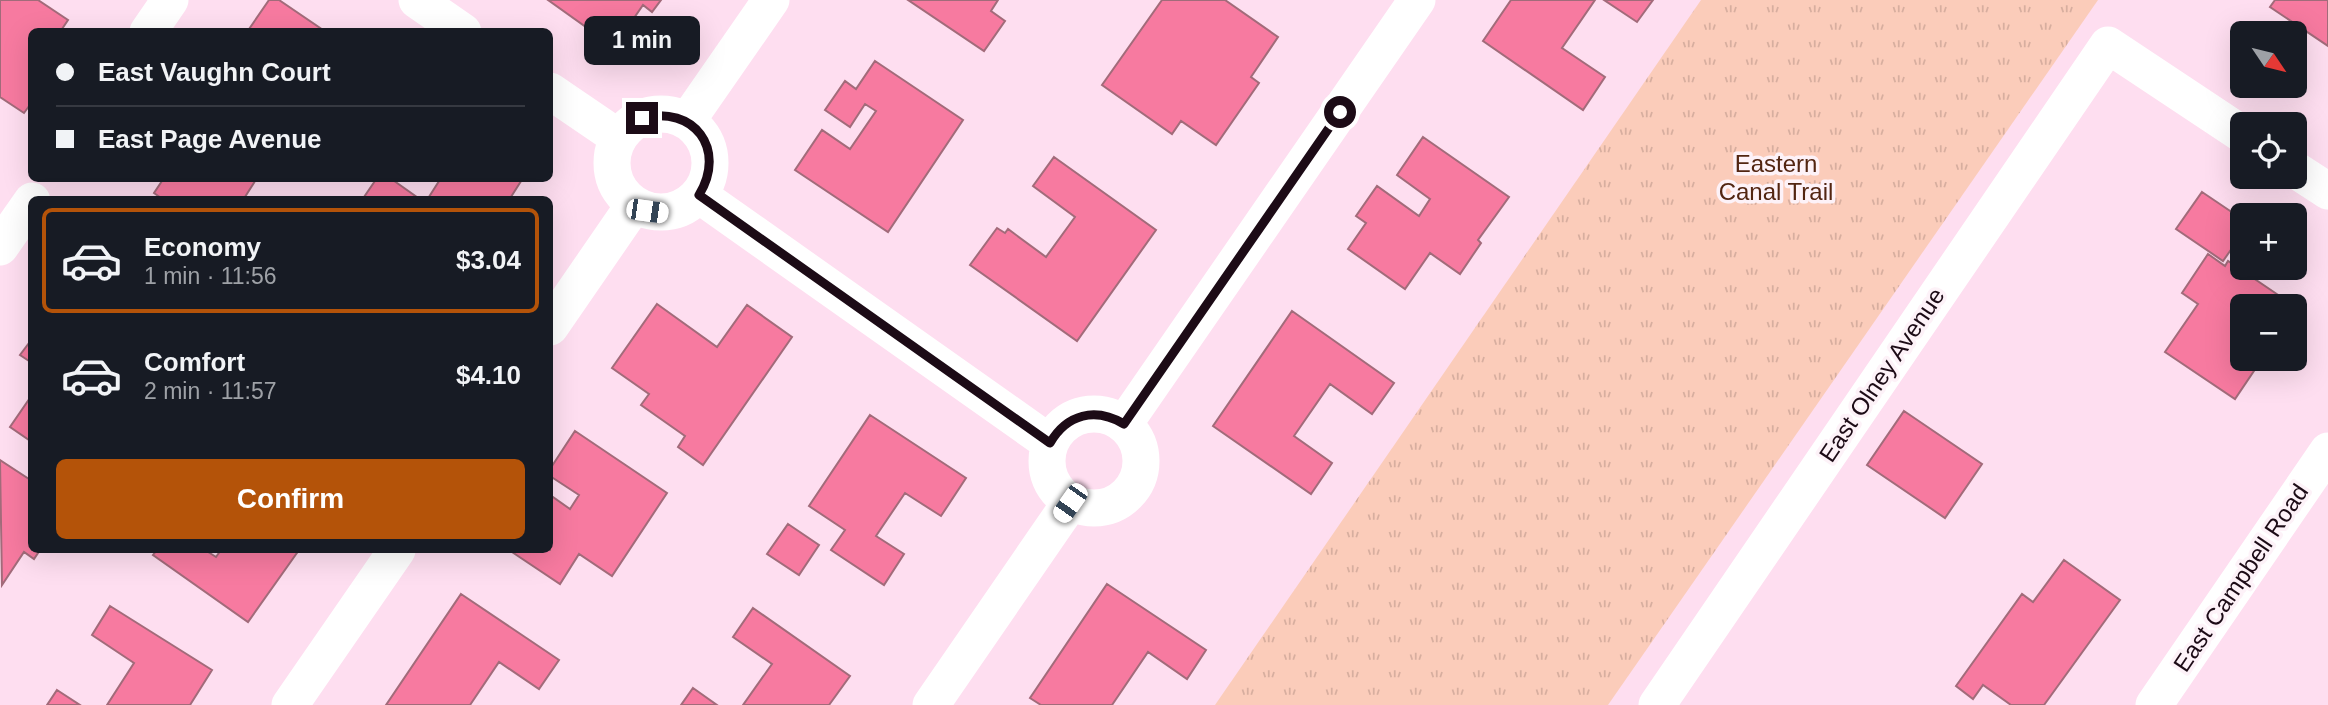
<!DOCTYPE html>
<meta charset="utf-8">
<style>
:root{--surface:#171b24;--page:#20242c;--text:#f1f3f6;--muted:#9ea1a6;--line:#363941;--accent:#b45309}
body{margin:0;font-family:Helvetica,sans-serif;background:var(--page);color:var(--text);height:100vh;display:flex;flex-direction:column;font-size:26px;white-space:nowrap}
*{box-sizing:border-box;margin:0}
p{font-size:23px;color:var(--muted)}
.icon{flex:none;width:38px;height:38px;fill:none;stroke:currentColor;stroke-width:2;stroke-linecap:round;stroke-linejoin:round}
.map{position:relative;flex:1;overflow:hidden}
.drawer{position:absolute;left:28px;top:196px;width:525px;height:357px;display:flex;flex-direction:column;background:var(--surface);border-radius:10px;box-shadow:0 7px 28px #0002}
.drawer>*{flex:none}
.guide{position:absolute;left:28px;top:28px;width:525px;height:154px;border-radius:10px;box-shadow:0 7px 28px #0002;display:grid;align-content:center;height:154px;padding:0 28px;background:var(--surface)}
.needle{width:46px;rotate:125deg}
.controls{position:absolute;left:2230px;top:21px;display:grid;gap:14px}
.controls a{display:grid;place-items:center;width:77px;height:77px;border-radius:10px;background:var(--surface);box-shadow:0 7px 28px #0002;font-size:35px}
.end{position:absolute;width:32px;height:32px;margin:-16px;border:9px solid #1c0b16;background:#fff;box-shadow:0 0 0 4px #fff}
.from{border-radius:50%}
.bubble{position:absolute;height:49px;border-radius:10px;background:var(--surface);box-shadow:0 7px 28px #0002;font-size:23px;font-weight:700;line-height:49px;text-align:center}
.car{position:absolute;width:21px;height:42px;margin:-21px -10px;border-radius:9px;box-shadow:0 0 5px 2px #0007;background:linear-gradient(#fff 24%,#345 0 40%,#fff 0 76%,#345 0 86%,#fff 0)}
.guide b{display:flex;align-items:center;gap:24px;height:66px;font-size:26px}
.guide b+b{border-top:2px solid var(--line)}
.guide i{width:18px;height:18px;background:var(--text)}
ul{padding:12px 0 0;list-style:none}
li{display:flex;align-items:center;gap:21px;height:105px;margin:0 14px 10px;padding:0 14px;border:4px solid transparent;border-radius:10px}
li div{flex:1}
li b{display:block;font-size:26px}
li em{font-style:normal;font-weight:700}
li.on{border-color:var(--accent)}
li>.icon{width:63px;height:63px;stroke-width:1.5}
.cta{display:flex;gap:14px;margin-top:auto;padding:14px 28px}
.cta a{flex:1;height:80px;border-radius:10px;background:var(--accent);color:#fff;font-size:28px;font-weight:700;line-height:80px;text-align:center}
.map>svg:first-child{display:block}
</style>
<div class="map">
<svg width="2328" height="705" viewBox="0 0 2328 705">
<defs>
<pattern id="park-tufts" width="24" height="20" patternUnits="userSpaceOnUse" patternTransform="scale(1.75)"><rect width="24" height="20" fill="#fbccba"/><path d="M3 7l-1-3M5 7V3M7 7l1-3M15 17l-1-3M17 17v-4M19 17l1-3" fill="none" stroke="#d7ae9f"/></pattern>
</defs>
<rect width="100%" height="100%" fill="#fedef0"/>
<path fill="url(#park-tufts)" d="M1701,0H2098L1608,705H1215Z"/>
<path fill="#f77aa0" stroke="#a26b7a" stroke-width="2" d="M0,0H38L68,20L60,32H32V102L24,113L0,97Z
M269,0H279L326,32H247Z
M548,0H661L652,12L643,5L614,47Z
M908,0H998L991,11L1005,21L984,51Z
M1162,0H1225L1278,37L1251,77L1259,83L1216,145L1181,121L1172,134L1102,85Z
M1511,0H1595L1562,48L1605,77L1583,110L1483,41Z
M1604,0H1653L1637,22Z
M2275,0H2328V46L2270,7Z
M875,61L963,120L888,232L795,170L822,130L850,149L876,111L865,104L850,127L825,110L845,81L856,89Z
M1423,137L1509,197L1478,240L1481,243L1460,274L1430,253L1405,289L1348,249L1366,223L1356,216L1377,186L1419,216L1430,199L1397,175Z
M1054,157L1156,230L1077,341L970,265L997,228L1005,233L1008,229L1046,257L1075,217L1033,186Z
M164,178H257L243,200H164L154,193Z
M377,178H390L421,200H362Z
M441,178H523L509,200H427Z
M2202,192L2242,219V234L2223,261L2176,229Z
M2208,254L2225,266L2228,261L2296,307L2294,310V306H2242V359H2262L2235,399L2165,352L2198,304L2182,293Z
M657,304L717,347L747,305L792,337L703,465L678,447L685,436L641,405L649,394L612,368Z
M1292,311L1394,383L1372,414L1330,384L1294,436L1332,463L1311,494L1213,426Z
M32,339V363L20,355Z
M32,395V442L10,427Z
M1904,411L1982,464L1945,518L1867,465Z
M870,415L966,478L941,516L905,493L876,536L904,554L884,585L831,550L845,530L809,506Z
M575,431L667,493L612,576L579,554L560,584L509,550H550V495L570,509L579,495L550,476V469Z
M0,460L32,481V550H40L34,559L24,552L2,585Z
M788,524L819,545L799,575L767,554Z
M157,550H205L216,557L221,550H299L248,622L153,555Z
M2064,560L2120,600L2044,705H2011L1983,685L1973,699L1956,686L2022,594L2033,602Z
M1107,584L1206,650L1187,679L1148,652L1112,705H1041L1030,698Z
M461,594L559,660L539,689L499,662L470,705H386Z
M110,606L212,670L190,705H107L134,663L92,635Z
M753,608L850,676L829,705H743L772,664L733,637Z
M693,688L717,705H681Z
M57,690L80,705H47Z"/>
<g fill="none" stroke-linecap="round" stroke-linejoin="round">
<path stroke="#fff" stroke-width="37" d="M417,0L463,32
M148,32L170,0
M550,91L619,138
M612 163a49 49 0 1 1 98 0a49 49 0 1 1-98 0Z
M687,121L771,0
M2294,169L2328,191
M699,195L1050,443
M0,247L32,201
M550,327L634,205
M1047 461a47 47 0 1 1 94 0a47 47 0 1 1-94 0Z
M1124,424L1417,0
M290,705L397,550
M931,705L1070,503
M1657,705L2108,45L2242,134
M2154,705L2328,451"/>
</g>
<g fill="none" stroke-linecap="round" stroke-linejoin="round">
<path stroke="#1c0b16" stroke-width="9" d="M642,118C694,105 727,149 699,195L1050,443C1067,414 1095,407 1124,424L1340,112"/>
</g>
<g text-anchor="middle" stroke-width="7" stroke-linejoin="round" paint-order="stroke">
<g font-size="24" fill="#522511" stroke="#fdf2f8">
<text x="1776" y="172">Eastern<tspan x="1776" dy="28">Canal Trail</tspan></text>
</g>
<g font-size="24" fill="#1c0b16" stroke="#fdf2f8">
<text transform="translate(1882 375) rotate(-56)" y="8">East Olney Avenue</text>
<text transform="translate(2241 578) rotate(-56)" y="8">East Campbell Road</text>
</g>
</g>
</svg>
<div class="controls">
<a><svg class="needle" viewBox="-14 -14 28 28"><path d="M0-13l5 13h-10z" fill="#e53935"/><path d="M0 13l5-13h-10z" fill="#9ea1a6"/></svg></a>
<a><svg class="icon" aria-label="locate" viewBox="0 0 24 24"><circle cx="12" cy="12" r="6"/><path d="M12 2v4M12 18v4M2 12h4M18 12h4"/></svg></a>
<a>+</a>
<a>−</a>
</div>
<i class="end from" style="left:1340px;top:112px"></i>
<i class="end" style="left:642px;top:118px"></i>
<div class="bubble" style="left:584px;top:16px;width:116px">1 min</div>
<i class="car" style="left:647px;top:211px;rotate:98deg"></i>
<i class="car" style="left:1070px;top:503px;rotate:215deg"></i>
<div class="guide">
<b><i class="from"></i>East Vaughn Court</b>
<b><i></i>East Page Avenue</b>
</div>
<section class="drawer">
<ul>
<li class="on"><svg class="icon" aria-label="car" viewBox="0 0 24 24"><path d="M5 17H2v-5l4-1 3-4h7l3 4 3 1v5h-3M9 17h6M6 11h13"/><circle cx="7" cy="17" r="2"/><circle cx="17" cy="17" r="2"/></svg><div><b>Economy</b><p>1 min · 11:56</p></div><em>$3.04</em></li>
<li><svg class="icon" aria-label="car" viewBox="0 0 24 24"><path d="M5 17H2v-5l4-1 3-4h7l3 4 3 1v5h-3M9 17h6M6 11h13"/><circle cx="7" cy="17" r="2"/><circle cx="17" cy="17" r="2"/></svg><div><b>Comfort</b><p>2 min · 11:57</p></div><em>$4.10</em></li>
</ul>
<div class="cta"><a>Confirm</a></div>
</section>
</div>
